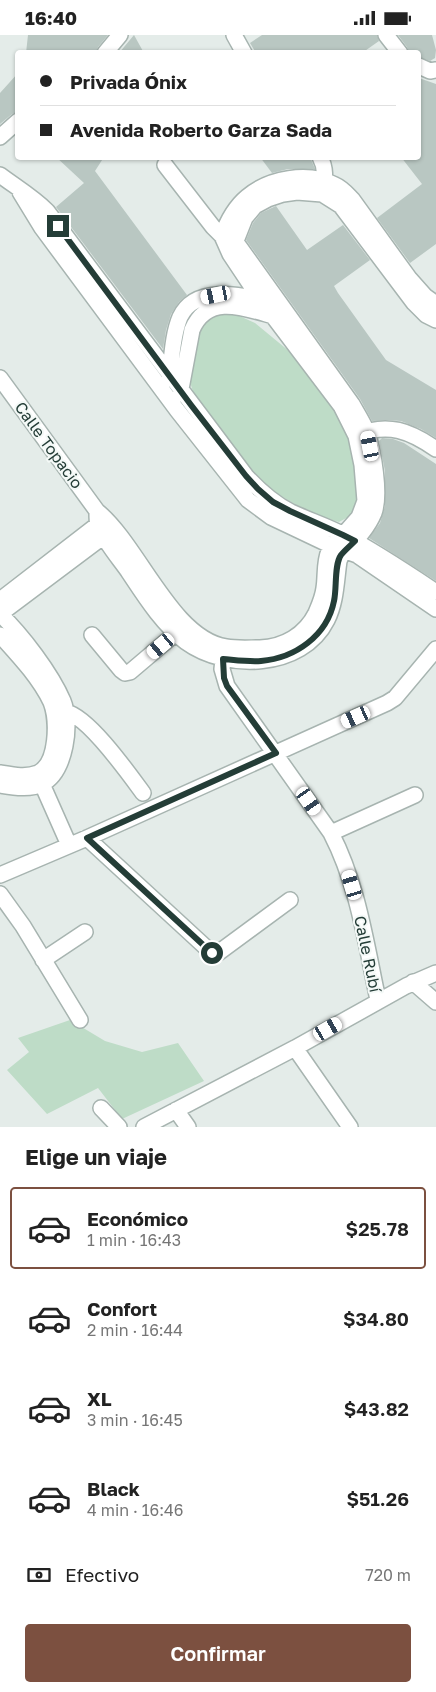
<!DOCTYPE html>
<html lang="es">
<meta charset="utf-8">
<style>
:root{--surface:#fff;--page:#f2f2f2;--text:#222;--muted:#767676;--line:#e0e0e0;--accent:#7c5040}
body{margin:0;font-family:"Golos Text",sans-serif;background:var(--page);color:var(--text);height:100vh;display:flex;flex-direction:column;font-size:19px;white-space:nowrap}
*{box-sizing:border-box;margin:0}
p{font-size:16px;color:var(--muted)}
.icon{flex:none;width:28px;height:28px;fill:none;stroke:currentColor;stroke-width:2;stroke-linecap:round;stroke-linejoin:round}
.map{position:relative;height:1092px;overflow:hidden}
.side{display:flex;flex-direction:column;background:var(--surface);flex:1}
.side>*{flex:none}
.banner{position:absolute;left:15px;top:15px;width:406px;height:110px;border-radius:5px;box-shadow:0 1px 4px #0004;display:grid;align-content:center;height:110px;padding:0 25px;background:var(--surface)}
.end{position:absolute;width:22px;height:22px;margin:-11px;border:6px solid #243d37;background:#fff;box-shadow:0 0 0 2px #fff}
.from{border-radius:50%}
.car{position:absolute;width:15px;height:30px;margin:-15px -8px;border-radius:6px;box-shadow:0 0 4px 1px #0007;background:linear-gradient(#fff 24%,#345 0 40%,#fff 0 76%,#345 0 86%,#fff 0)}
.banner b{display:flex;align-items:center;gap:18px;height:48px;font-size:19px}
.banner b+b{border-top:1px solid var(--line)}
.banner i{width:12px;height:12px;background:var(--text)}
ul{padding:0;list-style:none}
li{display:flex;align-items:center;gap:15px;height:82px;margin:0 10px 8px;padding:0 15px;border:2px solid transparent;border-radius:5px}
li div{flex:1}
li b{display:block;font-size:19px}
li em{font-style:normal;font-weight:600}
li.active{border-color:var(--accent)}
li>.icon{width:45px;height:45px;stroke-width:1.5}
h2{padding:0 25px;font-size:22px;line-height:60px}
.pay{display:flex;align-items:center;gap:12px;height:55px;padding:0 25px;font-size:19px}
.pay p{margin-inline-start:auto}
.primary-button{display:flex;gap:10px;margin-top:auto;padding:10px 25px}
.primary-button a{flex:1;height:58px;border-radius:5px;background:var(--accent);color:#fff;font-size:20px;font-weight:600;line-height:58px;text-align:center}
.status{display:flex;justify-content:space-between;align-items:center;height:35px;padding:0 25px;background:var(--surface);direction:ltr}
.status svg{height:14px;fill:currentColor}
.map>svg:first-child{display:block}
</style>
<div class="status"><b>16:40</b><svg viewBox="0 0 49 12"><path d="M0 12V9h3v3zM5 12V6h3v6zM10 12V3h3v9zM15 12V0h3v12zM26 1h20v11H26zM47 4h2v5h-2z"/></svg></div>
<div class="map">
<svg width="436" height="1092" viewBox="0 0 436 1092">
<rect width="100%" height="100%" fill="#e4ece9"/>
<path fill="#bedcc7" d="M226,275L255,288L295,321L313,347L338,378L352,408L356,440L358,467L350,481L339,487C303,477 265,455 240,426C230,414 222,401 213,388C203,374 191,359 189,341C187,322 198,300 206,283Z
M70,985L105,1006L142,1017L178,1008L204,1046L122,1084L98,1053L47,1079L7,1035L29,1017L18,1003Z"/>
<path fill="#b9c7c2" d="M28,0H108L98,12L96,18H26Z
M134,0L144,18H119Z
M262,0H377L379,6L362,18H256L250,8Z
M398,0H432L436,15L435,23L430,26L419,22V18H409L407,12Z
M18,38V77L12,79L0,89V58Z
M419,43L436,49V209L410,228L377,183L422,149L401,122H419Z
M56,122H104L95,136L187,260L179,267L171,279L166,295L163,314L56,172L84,148Z
M260,122H310L315,134H288L272,138Z
M276,171L307,215L343,190L370,225L334,251L338,258L386,325L436,355V403L421,394L401,386L389,385L372,386L360,364L246,205L253,188L261,178Z
M382,403L393,404L404,408L436,429V546L369,503L380,488L385,471V436L379,406Z"/>
<g fill="none" stroke-linecap="round" stroke-linejoin="round">
<defs>
<path id="minor" d="M234,0L244,18
M386,0L400,18
M105,18L120,0
M419,31L430,36L436,35
M0,102L18,86
M320,122C326,133 325,143 323,155
M0,140C16,152 33,162 47,176L246,441C259,455 273,468 291,477C308,485 327,491 344,500C376,517 406,537 436,557
M20,157L42,193L177,375L248,465L271,482L332,511L357,520L436,574
M222,201C227,187 235,172 247,162C269,143 308,136 335,150C342,153 347,159 352,164L409,243L425,261L436,269
M232,216L245,183L255,171L268,164L283,159L297,157L322,159L341,171L414,268L426,280L436,285
M0,343L97,476C139,510 171,603 226,612C237,614 249,613 260,613C284,612 305,600 316,578C319,571 323,562 324,553C326,541 324,527 329,516L359,482L365,466L362,430L356,401L341,371L260,264L230,219L222,201
M169,344C172,324 172,301 180,282C195,251 238,259 265,266
M180,359L192,295C208,257 247,274 277,282
M357,400C388,387 410,396 436,414
M97,476C97,481 97,487 98,491C105,507 118,522 128,536C144,560 162,589 186,607C226,636 302,635 327,585C336,567 336,547 339,526L341,521C353,508 367,495 374,478C381,459 373,415 367,397C363,387 357,378 352,369L236,207L222,201L213,192L165,130
M0,565L105,484
M0,579C22,600 51,638 63,666C72,688 66,737 42,749C30,755 13,752 0,750
M0,579L112,495
M0,600C18,620 39,642 51,667C58,685 58,728 38,738C26,743 12,740 0,738
M92,600L121,635L125,638L130,637L176,598
M224,615L222,634L227,651L331,798C358,850 366,909 378,965
M58,677C61,677 64,676 66,677C89,682 129,739 143,758
M42,749L69,810
M331,798L415,760
M87,803L213,919L218,918L290,865
M0,840L87,803L387,668L395,663L436,614
M0,859L23,891L80,985
M43,925L85,897
M413,947L436,967
M295,1013L350,1092
M101,1073L119,1092
M176,1075L188,1092
M144,1092L295,1013L406,951L436,938"/>
</defs>
<use href="#minor" stroke="#a7b4b0" stroke-width="18"/>
<use href="#minor" stroke="#fff" stroke-width="15"/>
</g>
<g fill="none" stroke-linecap="round" stroke-linejoin="round">
<path stroke="#243d37" stroke-width="6" d="M58,191L191,370L246,441L258,454L273,467L290,476L343,500L355,506C350,511 345,515 341,520C334,530 337,553 334,566C327,601 295,623 261,626C249,627 235,625 223,624L224,643L227,651L276,718L87,803L212,918"/>
</g>
<g text-anchor="middle" stroke-width="4" stroke-linejoin="round" paint-order="stroke">
<g font-size="16" fill="#243d37" stroke="#f4f9f7">
<text transform="translate(49 410) rotate(54)" y="6">Calle Topacio</text>
<text transform="translate(368 919) rotate(78)" y="6">Calle Rubí</text>
</g>
</g>
</svg>
<i class="end from" style="left:212px;top:918px"></i>
<i class="end" style="left:58px;top:191px"></i>
<i class="car" style="left:216px;top:260px;rotate:258deg"></i>
<i class="car" style="left:370px;top:411px;rotate:349deg"></i>
<i class="car" style="left:161px;top:611px;rotate:230deg"></i>
<i class="car" style="left:356px;top:682px;rotate:246deg"></i>
<i class="car" style="left:309px;top:766px;rotate:145deg"></i>
<i class="car" style="left:352px;top:850px;rotate:343deg"></i>
<i class="car" style="left:328px;top:994px;rotate:60deg"></i>
<div class="banner">
<b><i class="from"></i>Privada Ónix</b>
<b><i></i>Avenida Roberto Garza Sada</b>
</div>
</div>
<section class="side">
<h2>Elige un viaje</h2>
<ul>
<li class="active"><svg class="icon" aria-label="car" viewBox="0 0 24 24"><path d="M5 17H2v-5l4-1 3-4h7l3 4 3 1v5h-3M9 17h6M6 11h13"/><circle cx="7" cy="17" r="2"/><circle cx="17" cy="17" r="2"/></svg><div><b>Económico</b><p>1 min · 16:43</p></div><em>$25.78</em></li>
<li><svg class="icon" aria-label="car" viewBox="0 0 24 24"><path d="M5 17H2v-5l4-1 3-4h7l3 4 3 1v5h-3M9 17h6M6 11h13"/><circle cx="7" cy="17" r="2"/><circle cx="17" cy="17" r="2"/></svg><div><b>Confort</b><p>2 min · 16:44</p></div><em>$34.80</em></li>
<li><svg class="icon" aria-label="car" viewBox="0 0 24 24"><path d="M5 17H2v-5l4-1 3-4h7l3 4 3 1v5h-3M9 17h6M6 11h13"/><circle cx="7" cy="17" r="2"/><circle cx="17" cy="17" r="2"/></svg><div><b>XL</b><p>3 min · 16:45</p></div><em>$43.82</em></li>
<li><svg class="icon" aria-label="car" viewBox="0 0 24 24"><path d="M5 17H2v-5l4-1 3-4h7l3 4 3 1v5h-3M9 17h6M6 11h13"/><circle cx="7" cy="17" r="2"/><circle cx="17" cy="17" r="2"/></svg><div><b>Black</b><p>4 min · 16:46</p></div><em>$51.26</em></li>
</ul>
<div class="pay"><svg class="icon" aria-label="cash" viewBox="0 0 24 24"><path d="M3 7h18v10H3z"/><circle cx="12" cy="12" r="2"/></svg>Efectivo<p>720 m</p></div>
<div class="primary-button"><a>Confirmar</a></div>
</section>
